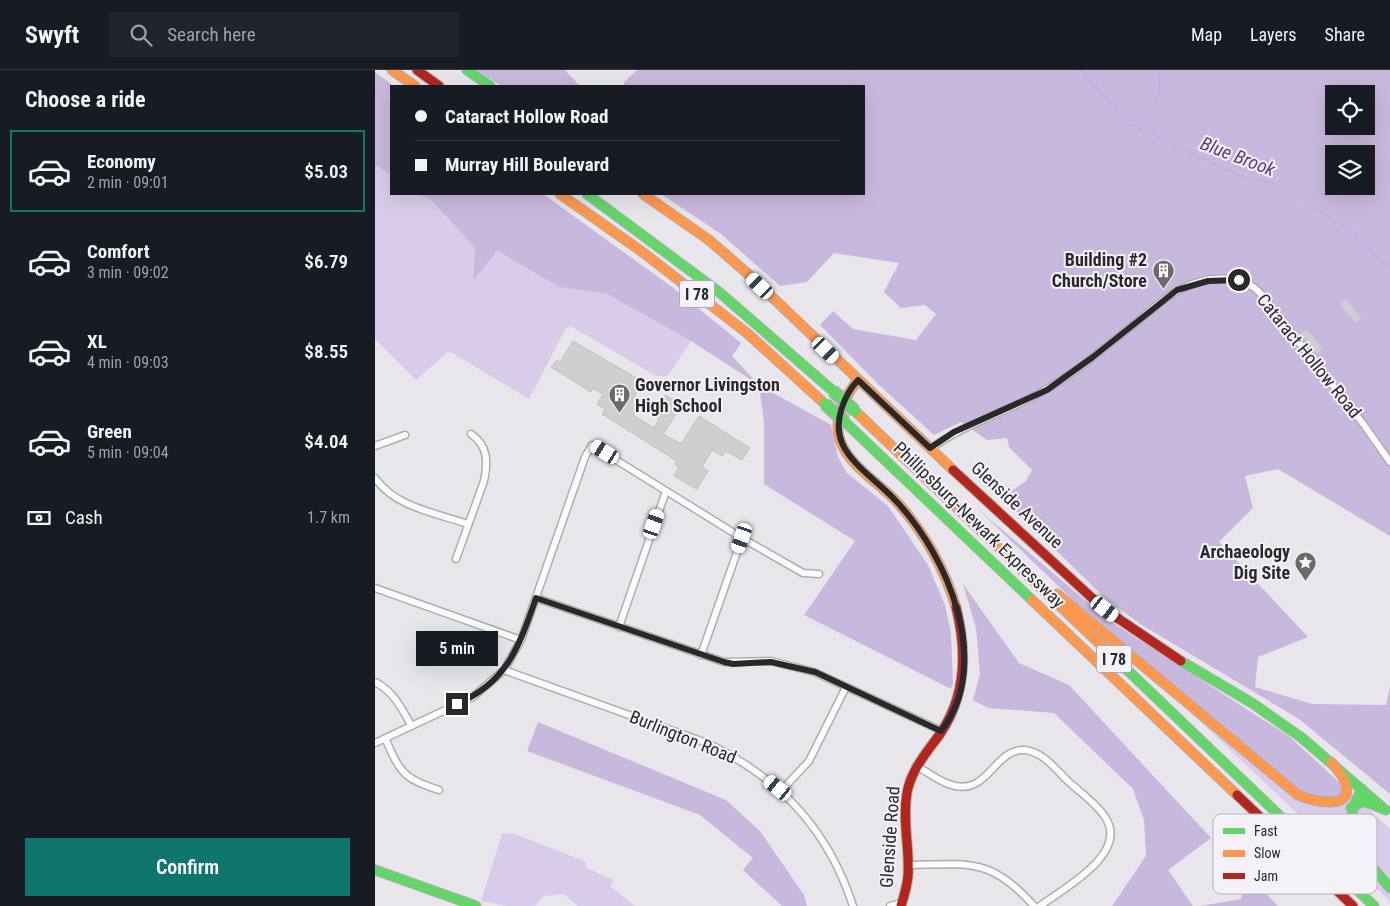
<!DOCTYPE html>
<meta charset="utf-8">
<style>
:root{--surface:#171b24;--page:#20242c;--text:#f1f3f6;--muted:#9ea1a6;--line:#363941;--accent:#0f766e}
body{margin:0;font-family:"Roboto Condensed",sans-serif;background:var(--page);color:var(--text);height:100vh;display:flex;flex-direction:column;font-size:19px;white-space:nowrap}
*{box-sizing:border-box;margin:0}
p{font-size:16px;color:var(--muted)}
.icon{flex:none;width:28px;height:28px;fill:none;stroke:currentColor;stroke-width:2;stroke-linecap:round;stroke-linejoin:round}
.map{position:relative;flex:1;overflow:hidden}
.sheet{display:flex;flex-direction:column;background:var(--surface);width:375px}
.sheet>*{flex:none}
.hud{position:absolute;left:15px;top:15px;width:475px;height:110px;border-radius:0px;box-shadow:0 5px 20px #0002;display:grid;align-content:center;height:110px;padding:0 25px;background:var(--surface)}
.controls{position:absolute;left:950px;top:15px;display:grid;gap:10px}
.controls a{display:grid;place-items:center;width:50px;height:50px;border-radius:0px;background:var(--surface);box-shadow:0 5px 20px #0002;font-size:25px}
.end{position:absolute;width:22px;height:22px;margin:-11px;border:6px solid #29282a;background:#fff;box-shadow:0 0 0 2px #fff}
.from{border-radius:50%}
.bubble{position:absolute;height:35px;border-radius:0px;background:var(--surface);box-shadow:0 5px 20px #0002;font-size:16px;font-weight:600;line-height:35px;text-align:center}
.car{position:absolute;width:15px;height:30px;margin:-15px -8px;border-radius:6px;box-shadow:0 0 4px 1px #0007;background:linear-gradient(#fff 24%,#345 0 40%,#fff 0 76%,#345 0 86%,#fff 0)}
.hud b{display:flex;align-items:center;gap:18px;height:48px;font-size:19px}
.hud b+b{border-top:1px solid var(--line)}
.hud i{width:12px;height:12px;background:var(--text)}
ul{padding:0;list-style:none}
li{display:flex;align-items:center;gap:15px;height:82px;margin:0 10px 8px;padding:0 15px;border:2px solid transparent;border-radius:0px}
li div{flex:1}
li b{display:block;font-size:19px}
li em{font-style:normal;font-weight:600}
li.selected{border-color:var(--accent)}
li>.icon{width:45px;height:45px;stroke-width:1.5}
h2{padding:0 25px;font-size:22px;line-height:60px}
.pay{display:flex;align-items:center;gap:12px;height:55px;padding:0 25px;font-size:19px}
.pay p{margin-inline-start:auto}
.button{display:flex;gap:10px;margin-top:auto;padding:10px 25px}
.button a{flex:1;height:58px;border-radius:0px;background:var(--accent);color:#fff;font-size:20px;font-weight:600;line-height:58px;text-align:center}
header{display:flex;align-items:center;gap:30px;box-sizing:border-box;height:70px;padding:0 25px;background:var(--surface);border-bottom:1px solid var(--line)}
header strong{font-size:24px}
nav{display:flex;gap:28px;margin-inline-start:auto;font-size:18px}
.search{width:350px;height:45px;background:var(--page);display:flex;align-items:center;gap:12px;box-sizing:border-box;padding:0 18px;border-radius:0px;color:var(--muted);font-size:19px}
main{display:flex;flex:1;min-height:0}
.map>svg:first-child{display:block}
</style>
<header>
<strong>Swyft</strong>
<div class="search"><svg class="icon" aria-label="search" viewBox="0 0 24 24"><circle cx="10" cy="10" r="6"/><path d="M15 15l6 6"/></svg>Search here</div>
<nav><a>Map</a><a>Layers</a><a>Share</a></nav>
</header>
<main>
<section class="sheet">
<h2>Choose a ride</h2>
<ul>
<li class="selected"><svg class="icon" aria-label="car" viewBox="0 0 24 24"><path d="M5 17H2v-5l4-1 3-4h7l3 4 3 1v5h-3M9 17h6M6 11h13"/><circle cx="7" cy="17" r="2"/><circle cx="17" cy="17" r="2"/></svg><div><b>Economy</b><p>2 min · 09:01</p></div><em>$5.03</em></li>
<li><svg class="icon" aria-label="car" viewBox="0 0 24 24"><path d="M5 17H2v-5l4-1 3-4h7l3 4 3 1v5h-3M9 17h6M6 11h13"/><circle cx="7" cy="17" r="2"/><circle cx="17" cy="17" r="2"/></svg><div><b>Comfort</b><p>3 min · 09:02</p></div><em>$6.79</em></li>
<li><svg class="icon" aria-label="car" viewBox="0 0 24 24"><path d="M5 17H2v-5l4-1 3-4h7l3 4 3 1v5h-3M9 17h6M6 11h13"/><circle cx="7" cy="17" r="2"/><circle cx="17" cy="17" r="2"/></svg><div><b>XL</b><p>4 min · 09:03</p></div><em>$8.55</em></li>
<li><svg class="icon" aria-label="car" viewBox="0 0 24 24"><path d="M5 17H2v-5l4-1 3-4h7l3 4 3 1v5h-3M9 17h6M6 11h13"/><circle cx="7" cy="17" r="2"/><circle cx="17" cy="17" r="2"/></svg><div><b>Green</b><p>5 min · 09:04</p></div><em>$4.04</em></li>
</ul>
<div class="pay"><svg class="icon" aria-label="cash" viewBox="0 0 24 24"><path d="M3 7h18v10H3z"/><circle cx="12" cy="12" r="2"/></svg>Cash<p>1.7 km</p></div>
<div class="button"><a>Confirm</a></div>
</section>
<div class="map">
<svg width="1015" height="836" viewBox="0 0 1015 836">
<rect width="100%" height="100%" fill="#e8e6ea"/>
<path fill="#d9cceb" d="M0,95L16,105V124H45L57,131L100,178L98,210L121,181L184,217L232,224L316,271L294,304L291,306H281L197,257L191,258L154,329L74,281L41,310L0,269Z
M775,604L978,725L1015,759V831Z
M137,763L212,792L210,797L239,810L235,816L260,836H203L189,824L169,826L160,836H133L106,831L127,764Z"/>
<path fill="#c9b8de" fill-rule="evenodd" d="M102,0H190L205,16H126Z
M262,0H1015V466L903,399L870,406L878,438L844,472L933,567L883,587L880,617L937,634L1011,635L1015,616V724L924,649L767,555L731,529L627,428L651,411L657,400L634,377L632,368L612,370L586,352L559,365L503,314L445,255L458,241L478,259L541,270L561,244L550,235L526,238L509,222L524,193L459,183L432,212L405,216L346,164L286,124H489V16H249V12ZM959,24H991V56H959ZM959,84H991V116H959Z
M0,2L19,16H16V105L0,95Z
M45,124H168L297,217L366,273L357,286L384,315L456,355L463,387L472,403L513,436L553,495L570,535L576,563L578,614L576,619L429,545L480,471L389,414V352L384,315L316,271L232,224L184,217L122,181L98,211L100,178L57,131Z
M604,440L732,549L915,667L978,725L961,735L945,738L775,604Z
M588,514L644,593L694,615L836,768L793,800L818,836H737L771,786L769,750L758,719L679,643L613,638L598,630L605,604L601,558Z
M163,652L351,730L385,761L429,825L432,836H407L368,800L378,788L325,745L152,681Z
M860,792L903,836H825L866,829L869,817L852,800Z"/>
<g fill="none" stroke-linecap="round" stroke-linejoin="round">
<path stroke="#c4afe0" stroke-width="2" d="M705,0L713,7L751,52L868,107L898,113L923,127L980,163L1004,189L1015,197
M766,60C767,37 777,42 783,29C787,20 784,9 783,0"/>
</g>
<path fill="#d0ced1" stroke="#c0bfc2" d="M971,228L987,249L981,254L964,234Z
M932,259L949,280L942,284L925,263Z
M198,271L268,312L257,330L264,335L258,345L279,358L284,349L278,346L290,325L307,335L288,364L306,374L324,346L375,378L367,390L351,381L347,386L337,380L327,397L333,401L322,419L299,406L304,397L300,394L302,391L227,344L230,339L222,334L228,324L218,318L216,322L176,297L182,290L185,292Z"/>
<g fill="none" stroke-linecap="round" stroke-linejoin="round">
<defs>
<path id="street" d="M0,376L30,365
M555,379C590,353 633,342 670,320C703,301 732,276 762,252C775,241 789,228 804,220C829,206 866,202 886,224L989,355L1015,392
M0,408C20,437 61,443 93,454
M81,489L109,411C113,391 113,376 96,364
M0,518L146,570
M161,528L349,592L396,591L439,602L567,661
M244,557L291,421
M326,585L367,468
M129,600L332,673C405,708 453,759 478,836
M0,612C18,621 26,637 36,655
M10,668C25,702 28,709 64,720
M0,673L98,627L129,600L146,570L210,387L217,375L367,468L428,503L444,504
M541,696C551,701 561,709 571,713C613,731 617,679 649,680C668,681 682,701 695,713C706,723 722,734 730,747C755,783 689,818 665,836
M406,721L434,691L471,617
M533,795C593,794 616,787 659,836
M515,836L527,833"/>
<path id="fast" d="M92,0L115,16
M212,124L344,222L458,321
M470,352L657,530
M806,591L877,633L927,668L1007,737
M746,594L999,836
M987,719C961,763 987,784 1015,818
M976,738L988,731L1011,740
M0,800L101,836"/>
<path id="slow" d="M17,0L40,16
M185,124L266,181L372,263L450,334
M268,124L334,170L372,203L578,400
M483,310C470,326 458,349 465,370C474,396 503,412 521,431C549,462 569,497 581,537
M480,341L746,594
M682,524L923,725C936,731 981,742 970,712C967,704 961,698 956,692
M657,530L862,725"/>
<path id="jam" d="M42,0L64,16
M578,400L729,539L806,591
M862,725L978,836
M526,836C529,826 532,817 533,806C535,779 527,751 532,723C536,700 552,682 565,664C592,625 592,581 581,537"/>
</defs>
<use href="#street" stroke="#afadb0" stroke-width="9"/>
<use href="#fast" stroke="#afadb0" stroke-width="11"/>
<use href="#slow" stroke="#afadb0" stroke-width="11"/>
<use href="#jam" stroke="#afadb0" stroke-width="11"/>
<use href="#street" stroke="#fcfbfc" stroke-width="6"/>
<use href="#fast" stroke="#63d668" stroke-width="9"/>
<use href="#slow" stroke="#ff974d" stroke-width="9"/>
<use href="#jam" stroke="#b3261e" stroke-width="9"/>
<defs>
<path id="fast-bridge" d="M458,321L480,341
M450,334L470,352"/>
</defs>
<use href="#fast-bridge" stroke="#afadb0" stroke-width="14" stroke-linecap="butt"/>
<use href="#fast-bridge" stroke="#63d668" stroke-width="11"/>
</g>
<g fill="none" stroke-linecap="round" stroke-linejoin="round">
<path stroke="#29282a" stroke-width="6" d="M82,634C133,612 144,576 161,528L349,592L358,594L396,592L440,602L566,661C619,594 572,485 521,431C504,412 477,396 467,373C458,352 469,325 483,310L555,378L579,362L672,320L718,287L802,220L833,211L864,210"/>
</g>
<defs>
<symbol id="building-pin" viewBox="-11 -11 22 30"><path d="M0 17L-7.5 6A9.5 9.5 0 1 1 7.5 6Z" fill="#6c6a6d" stroke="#f4f2f8"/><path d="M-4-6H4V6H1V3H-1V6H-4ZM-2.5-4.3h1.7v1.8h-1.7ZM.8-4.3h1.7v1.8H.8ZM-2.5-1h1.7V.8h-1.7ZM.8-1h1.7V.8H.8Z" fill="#fff"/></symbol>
<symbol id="sight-pin" viewBox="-11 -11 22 30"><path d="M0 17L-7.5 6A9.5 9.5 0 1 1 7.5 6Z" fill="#6c6a6d" stroke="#f4f2f8"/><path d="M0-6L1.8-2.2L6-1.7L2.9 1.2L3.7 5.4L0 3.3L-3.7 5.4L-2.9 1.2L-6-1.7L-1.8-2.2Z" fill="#fff"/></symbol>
</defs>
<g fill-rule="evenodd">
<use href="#building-pin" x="776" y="188" width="25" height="34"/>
<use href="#building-pin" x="232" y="312" width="25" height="34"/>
<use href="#sight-pin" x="918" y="480" width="25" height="34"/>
</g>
<g text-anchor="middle" stroke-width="4" stroke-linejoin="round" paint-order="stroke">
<g fill="#f4f2f8" stroke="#666568" stroke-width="1">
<rect x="304.5" y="210.5" width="35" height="27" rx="4"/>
<rect x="721.5" y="575.5" width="35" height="27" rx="4"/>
</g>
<g font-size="16" font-weight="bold" fill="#29282a">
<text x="322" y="230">I 78</text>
<text x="739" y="595">I 78</text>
</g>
<g font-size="18" font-weight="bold" fill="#29282a" stroke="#f4f2f8" text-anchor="end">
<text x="772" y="196">Building #2<tspan x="772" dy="21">Church/Store</tspan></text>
<text x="260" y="321" text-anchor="start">Governor Livingston<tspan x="260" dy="21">High School</tspan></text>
<text x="915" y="488">Archaeology<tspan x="915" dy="21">Dig Site</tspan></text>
</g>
<g font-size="18" fill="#29282a" stroke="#f4f2f8">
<text transform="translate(934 286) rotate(51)" y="6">Cataract Hollow Road</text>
<text transform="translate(642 435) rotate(43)" y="6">Glenside Avenue</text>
<text transform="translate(604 455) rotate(44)" y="6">Phillipsburg-Newark Expressway</text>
<text transform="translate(308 667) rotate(22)" y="6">Burlington Road</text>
<text transform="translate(515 767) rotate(-86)" y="6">Glenside Road</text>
</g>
<g font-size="19" font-style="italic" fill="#5f3788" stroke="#f4f2f8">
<text transform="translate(863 86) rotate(21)" y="7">Blue Brook</text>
</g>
</g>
<rect x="838" y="744" width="164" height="80" rx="8" fill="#f4f2f8" stroke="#b7b5ba" stroke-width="1"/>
<rect x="848" y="758" width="22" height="6" fill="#63d668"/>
<rect x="848" y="780" width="22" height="7" fill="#ff974d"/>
<rect x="848" y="803" width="22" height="6" fill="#b3261e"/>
<g font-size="14" fill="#29282a">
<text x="879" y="766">Fast</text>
<text x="879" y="788">Slow</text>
<text x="879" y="811">Jam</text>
</g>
</svg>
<div class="controls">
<a><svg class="icon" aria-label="locate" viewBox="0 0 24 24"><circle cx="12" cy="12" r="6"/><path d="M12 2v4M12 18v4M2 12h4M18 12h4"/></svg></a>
<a><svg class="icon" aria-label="layers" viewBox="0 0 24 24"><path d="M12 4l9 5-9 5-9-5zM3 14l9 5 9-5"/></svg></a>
</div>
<i class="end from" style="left:864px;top:210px"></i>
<i class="end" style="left:82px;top:634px"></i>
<div class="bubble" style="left:41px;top:561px;width:82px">5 min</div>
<i class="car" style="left:385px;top:216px;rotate:314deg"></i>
<i class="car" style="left:451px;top:280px;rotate:134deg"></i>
<i class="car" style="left:230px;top:382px;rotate:302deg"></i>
<i class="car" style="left:279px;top:454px;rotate:19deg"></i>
<i class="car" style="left:367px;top:468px;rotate:199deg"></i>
<i class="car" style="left:730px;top:539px;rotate:128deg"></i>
<i class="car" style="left:403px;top:718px;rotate:309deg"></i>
<div class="hud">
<b><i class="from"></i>Cataract Hollow Road</b>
<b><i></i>Murray Hill Boulevard</b>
</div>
</div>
</main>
